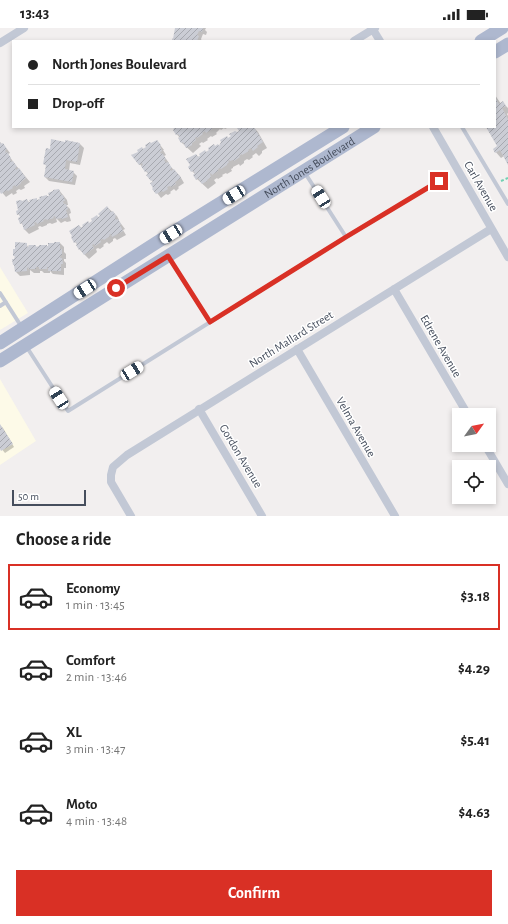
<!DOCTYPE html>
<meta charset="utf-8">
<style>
:root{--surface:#fff;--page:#f6f6f6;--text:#222;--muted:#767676;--line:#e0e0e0;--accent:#d93025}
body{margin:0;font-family:"Alegreya Sans",sans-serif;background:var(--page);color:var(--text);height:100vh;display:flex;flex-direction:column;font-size:15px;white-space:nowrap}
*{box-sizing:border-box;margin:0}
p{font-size:13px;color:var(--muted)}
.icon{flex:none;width:22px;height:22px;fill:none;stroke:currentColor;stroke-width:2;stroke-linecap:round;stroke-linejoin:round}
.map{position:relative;height:488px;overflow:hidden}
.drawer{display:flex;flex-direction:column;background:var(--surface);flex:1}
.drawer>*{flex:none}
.banner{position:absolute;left:12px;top:12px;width:484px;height:88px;border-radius:0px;box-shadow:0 2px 6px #0003;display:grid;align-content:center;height:88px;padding:0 16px;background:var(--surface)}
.needle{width:26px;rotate:57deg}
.tools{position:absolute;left:452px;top:380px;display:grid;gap:8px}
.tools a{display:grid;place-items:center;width:44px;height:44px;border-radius:0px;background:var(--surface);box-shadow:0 2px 6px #0003;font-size:20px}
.scale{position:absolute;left:12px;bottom:10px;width:74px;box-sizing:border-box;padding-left:4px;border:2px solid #464e5d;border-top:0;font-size:11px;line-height:14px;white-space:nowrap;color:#464e5d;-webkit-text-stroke:3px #fff;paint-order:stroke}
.end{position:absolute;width:18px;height:18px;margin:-9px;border:5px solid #d93025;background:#fff;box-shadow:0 0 0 2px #fff}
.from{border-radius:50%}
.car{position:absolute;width:12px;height:24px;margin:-12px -6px;border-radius:5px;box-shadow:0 0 3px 1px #0007;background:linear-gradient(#fff 24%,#345 0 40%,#fff 0 76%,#345 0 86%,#fff 0)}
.banner b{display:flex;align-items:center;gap:14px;height:38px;font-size:15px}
.banner b+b{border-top:1px solid var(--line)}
.banner i{width:10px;height:10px;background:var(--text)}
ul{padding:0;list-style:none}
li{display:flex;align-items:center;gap:12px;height:66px;margin:0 8px 6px;padding:0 8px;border:2px solid transparent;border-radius:0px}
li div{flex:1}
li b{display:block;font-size:15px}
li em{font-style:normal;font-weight:600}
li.current{border-color:var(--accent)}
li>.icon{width:36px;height:36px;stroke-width:1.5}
h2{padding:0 16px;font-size:18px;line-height:48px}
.primary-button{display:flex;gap:8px;margin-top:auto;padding:8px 16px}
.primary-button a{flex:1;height:46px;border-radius:0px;background:var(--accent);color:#fff;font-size:16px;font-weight:600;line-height:46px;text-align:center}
.status{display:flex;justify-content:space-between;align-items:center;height:28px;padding:0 20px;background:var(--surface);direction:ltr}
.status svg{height:11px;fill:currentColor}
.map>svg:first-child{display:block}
</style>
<div class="status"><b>13:43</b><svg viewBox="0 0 49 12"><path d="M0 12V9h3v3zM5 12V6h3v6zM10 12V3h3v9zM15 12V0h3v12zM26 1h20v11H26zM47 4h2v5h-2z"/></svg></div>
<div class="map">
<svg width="508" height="488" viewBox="0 0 508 488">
<defs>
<pattern id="building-hatch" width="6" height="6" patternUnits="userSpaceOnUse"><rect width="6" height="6" fill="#cbcdd5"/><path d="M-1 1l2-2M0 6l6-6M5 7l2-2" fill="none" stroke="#a7a9b0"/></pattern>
</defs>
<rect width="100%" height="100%" fill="#f2efef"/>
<path fill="#fdfae8" d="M0,239L28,285L0,302Z
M0,351L36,413L0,437Z"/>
<path fill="#0003" d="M177,0H206L205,2L207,4L206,7L203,6L201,11L202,13H173Z
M495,67L501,76L503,75L508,80V85L507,86L508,88V135L504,128L501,130L494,122L498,119L487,99H495Z
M174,99H229L225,101L224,100L221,102L220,101L216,105L217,106L212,109L211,108L207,111L208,112L203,115L202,114L199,116L201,118L193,125L182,115L179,111L180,110L174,103Z
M241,99H253L258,104L267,120L262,123V125L259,128L256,125L252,128L253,129L249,132L247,131L244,133V135L240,138L239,136L233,139V140L231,141L232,143L227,146L226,145L222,147L223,148L218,151L217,150L214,152L216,155L208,161L197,151L194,147L195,146L192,143L196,127L199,129L216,119H219L228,111L240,103Z
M157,113L164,122H163L166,127L164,128L169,135L168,136L180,148L184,155L178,159L179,160L176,163L174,161L170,164L171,165L168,167L166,166L161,170L154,161L153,155L149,147L133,128Z
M0,114L7,121L10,125L8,126L14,135L30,154L24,158L25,160L21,162L19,161L16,163L17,165L13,167L12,165L6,169L0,162Z
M80,116L84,120L80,137L70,135L69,143L73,144L77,148L75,157L49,153L45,149L47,138L44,136L51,122Z
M59,162L67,172L68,177H66L70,181L71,185L69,186L71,193L67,194L65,193L61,195L56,190L57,194L52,196L50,195L47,196V197L42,199L40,198L38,199L39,201L29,206L25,202L24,198L21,195L22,190L18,186L17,183H19L22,174L27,172L32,177L36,171L38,173L48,169Z
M107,179L117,188L119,192V193L125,201L123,202L126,207L117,212L115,210L113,211V213L109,216L107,214L103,217L104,218L100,221L98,220L96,221L97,224L89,231L80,222L77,218L78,217L75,214L79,198L82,200L101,188Z
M55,215H60L64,219V224L66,226V231H64V233L66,235V240H64V247L53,246L50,243V245H44L42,243H40V245H34L30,242V247L20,248L16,244L15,229L14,227L26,216L29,220L35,218L37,219L49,221L55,216Z
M0,398L3,400L14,419L5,425L0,419Z"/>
<path fill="url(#building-hatch)" d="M175,0H203L202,4L199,3L197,7L199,8L197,13H172V10L173,11Z
M495,69L499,76L503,73L506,78L502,80L508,91V137L500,122L495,125L493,121L497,118L486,99H495Z
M173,99H211L212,101L206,105L205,103L202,105L203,106L197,110L196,109L195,110L196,112L192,115V117L186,120L183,114L181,115L178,110L180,109L178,106L176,107L173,102L174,101Z
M239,99H254L263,114L257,118L258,119L253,123L251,120L248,122L249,123L242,127V126L239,128L240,129L234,133L233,132L230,133L229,132L228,133L229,134L227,136V137L221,141L220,140L218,141V143L212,147L211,145L210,146L211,149L207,152V153L202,156L198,150L196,152L193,147L195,145L193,143L191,144L188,139L190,137L186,131L196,126L198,129L200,128L199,126L205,122L206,124L209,122L208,120L214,116L215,118L218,116L219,118L221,114L220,112L227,108L228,110L231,108L229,106L235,103L237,104L239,103L237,100Z
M51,111L65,114V112L80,115L77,134L66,132L65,141L74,143L72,154L44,149L46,137L43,136L46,120L50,121Z
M157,112L161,117L160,118L162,123L160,124L161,126L162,125L166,131L164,132L166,135L168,134L172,140L170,141L171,143L174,141L181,150L175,154L176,156L171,159L170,158L167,159L168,161L163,164L162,163L156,166L152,161L153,160L150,155L153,154L152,152L151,153L146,147L148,146L147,143L145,144L141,138L143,137L142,135L139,137L131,127L138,124L137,122L142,119L143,121L146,119L145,117L150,114L151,115Z
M0,114L1,116L3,115L7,121L5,122L6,123L5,124V125L7,124L11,130L10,131L11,134L13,133L17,139L15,140L16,142L19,140L26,150L21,154V155L16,159L15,157L12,159L13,160L8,163L7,162L1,166L0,164Z
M59,161L61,167H63L65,173H63L64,176H66L68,181L66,182L68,189L62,191L61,190L56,191L55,188L53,189L54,190L47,192L46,191L43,192L44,193L37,196L36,194L34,195L35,197L24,202L22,195L20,196L18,190L20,189L19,186L17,187L16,183L18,182L16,173L21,172L22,173L27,171L28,174H30L29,172L37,170V172L40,171L39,169L47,167V168H49L48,165L53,163V162Z
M107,178L111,184L113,183L116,188L115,189L116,192L118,191L121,196L120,197L123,203L112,209L111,206L109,207L110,208L104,212L103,211L100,212L101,214L95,218L94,216L92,217L94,220L84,227L80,221L79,222L76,217L77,216L76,214L74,215L71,209L72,208L69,203L79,197L81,200L83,198L82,197L88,193L89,195L92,193L91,191L97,187L98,189L100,188L98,186Z
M15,214L27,215V219H28L29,217H36V219L39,218V217H47V218H48V215H54V214H60V221H62V227H61L60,230H62L63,236H61V243H48V239H47V241H39V239H36V241H28L29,239L27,240V243L15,244L14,237H13L12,231H14L15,228H13V221H15Z
M0,396L13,416L1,423L0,421Z"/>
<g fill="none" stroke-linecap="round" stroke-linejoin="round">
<path stroke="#73d0b3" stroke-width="2" stroke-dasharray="3 2" stroke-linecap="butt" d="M501,153L508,150"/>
<path stroke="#c2c8d5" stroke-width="4" d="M462,99L508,176
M305,145L346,209
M169,230L210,294
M0,265L21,298
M0,278L6,274
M26,318L68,383L346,209L439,153"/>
<path stroke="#c2c8d5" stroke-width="8" d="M372,0L380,13
M354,13L375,0
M0,15L24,0
M433,99L508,229
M394,261L468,387
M297,321L395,488
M199,381L262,488
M485,417L508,456
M131,488L111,454V447L113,439L127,427L491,201"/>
<g stroke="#aeb8cf" stroke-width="13">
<path d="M481,13L502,0"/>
<path d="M495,24L508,16"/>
<path d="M0,315L159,213L343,99"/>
<path id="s1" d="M0,333L374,99"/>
</g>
</g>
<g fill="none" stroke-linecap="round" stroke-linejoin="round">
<path stroke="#d93025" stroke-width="5" d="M116,260L168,228L210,294L346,209L439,153"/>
</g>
<g text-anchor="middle" stroke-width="3" stroke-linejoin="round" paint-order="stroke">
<g font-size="12" fill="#464e5d" stroke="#fff">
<text dy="4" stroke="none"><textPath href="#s1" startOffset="365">North Jones Boulevard</textPath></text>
<text transform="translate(481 158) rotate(60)" y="4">Carl Avenue</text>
<text transform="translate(291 311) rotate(-32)" y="4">North Mallard Street</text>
<text transform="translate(441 318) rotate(60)" y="4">Edrene Avenue</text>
<text transform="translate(356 399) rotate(60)" y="4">Velma Avenue</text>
<text transform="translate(241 428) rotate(59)" y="4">Gordon Avenue</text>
</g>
</g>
</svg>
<div class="tools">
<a><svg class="needle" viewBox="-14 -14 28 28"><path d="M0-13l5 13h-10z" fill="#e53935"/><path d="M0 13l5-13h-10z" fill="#767676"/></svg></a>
<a><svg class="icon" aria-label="locate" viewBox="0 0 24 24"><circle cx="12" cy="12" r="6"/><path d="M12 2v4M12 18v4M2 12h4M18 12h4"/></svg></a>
</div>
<div class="scale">50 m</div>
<i class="end from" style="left:116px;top:260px"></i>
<i class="end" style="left:439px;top:153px"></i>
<i class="car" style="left:234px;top:167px;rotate:238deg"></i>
<i class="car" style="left:321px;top:169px;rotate:328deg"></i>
<i class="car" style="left:171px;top:206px;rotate:238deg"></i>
<i class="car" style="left:85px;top:261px;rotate:237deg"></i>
<i class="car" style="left:132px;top:343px;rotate:58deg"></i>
<i class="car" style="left:59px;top:370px;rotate:327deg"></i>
<div class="banner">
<b><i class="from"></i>North Jones Boulevard</b>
<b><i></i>Drop-off</b>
</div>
</div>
<section class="drawer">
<h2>Choose a ride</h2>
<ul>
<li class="current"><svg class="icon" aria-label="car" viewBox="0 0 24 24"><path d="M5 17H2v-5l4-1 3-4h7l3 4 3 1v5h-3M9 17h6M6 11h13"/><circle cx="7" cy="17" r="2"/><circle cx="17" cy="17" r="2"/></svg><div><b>Economy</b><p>1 min · 13:45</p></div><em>$3.18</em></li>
<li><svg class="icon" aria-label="car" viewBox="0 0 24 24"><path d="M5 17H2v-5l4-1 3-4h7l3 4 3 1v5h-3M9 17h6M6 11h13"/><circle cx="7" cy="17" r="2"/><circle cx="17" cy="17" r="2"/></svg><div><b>Comfort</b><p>2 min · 13:46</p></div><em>$4.29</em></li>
<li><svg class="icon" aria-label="car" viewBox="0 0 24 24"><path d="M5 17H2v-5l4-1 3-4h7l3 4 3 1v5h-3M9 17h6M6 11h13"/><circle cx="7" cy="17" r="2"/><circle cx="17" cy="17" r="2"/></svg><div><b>XL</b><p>3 min · 13:47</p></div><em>$5.41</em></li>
<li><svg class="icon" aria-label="car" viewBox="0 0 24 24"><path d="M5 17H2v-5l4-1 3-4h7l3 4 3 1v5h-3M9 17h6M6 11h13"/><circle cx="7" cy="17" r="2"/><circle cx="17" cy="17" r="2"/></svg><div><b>Moto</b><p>4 min · 13:48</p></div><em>$4.63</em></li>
</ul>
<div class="primary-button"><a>Confirm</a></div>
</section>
